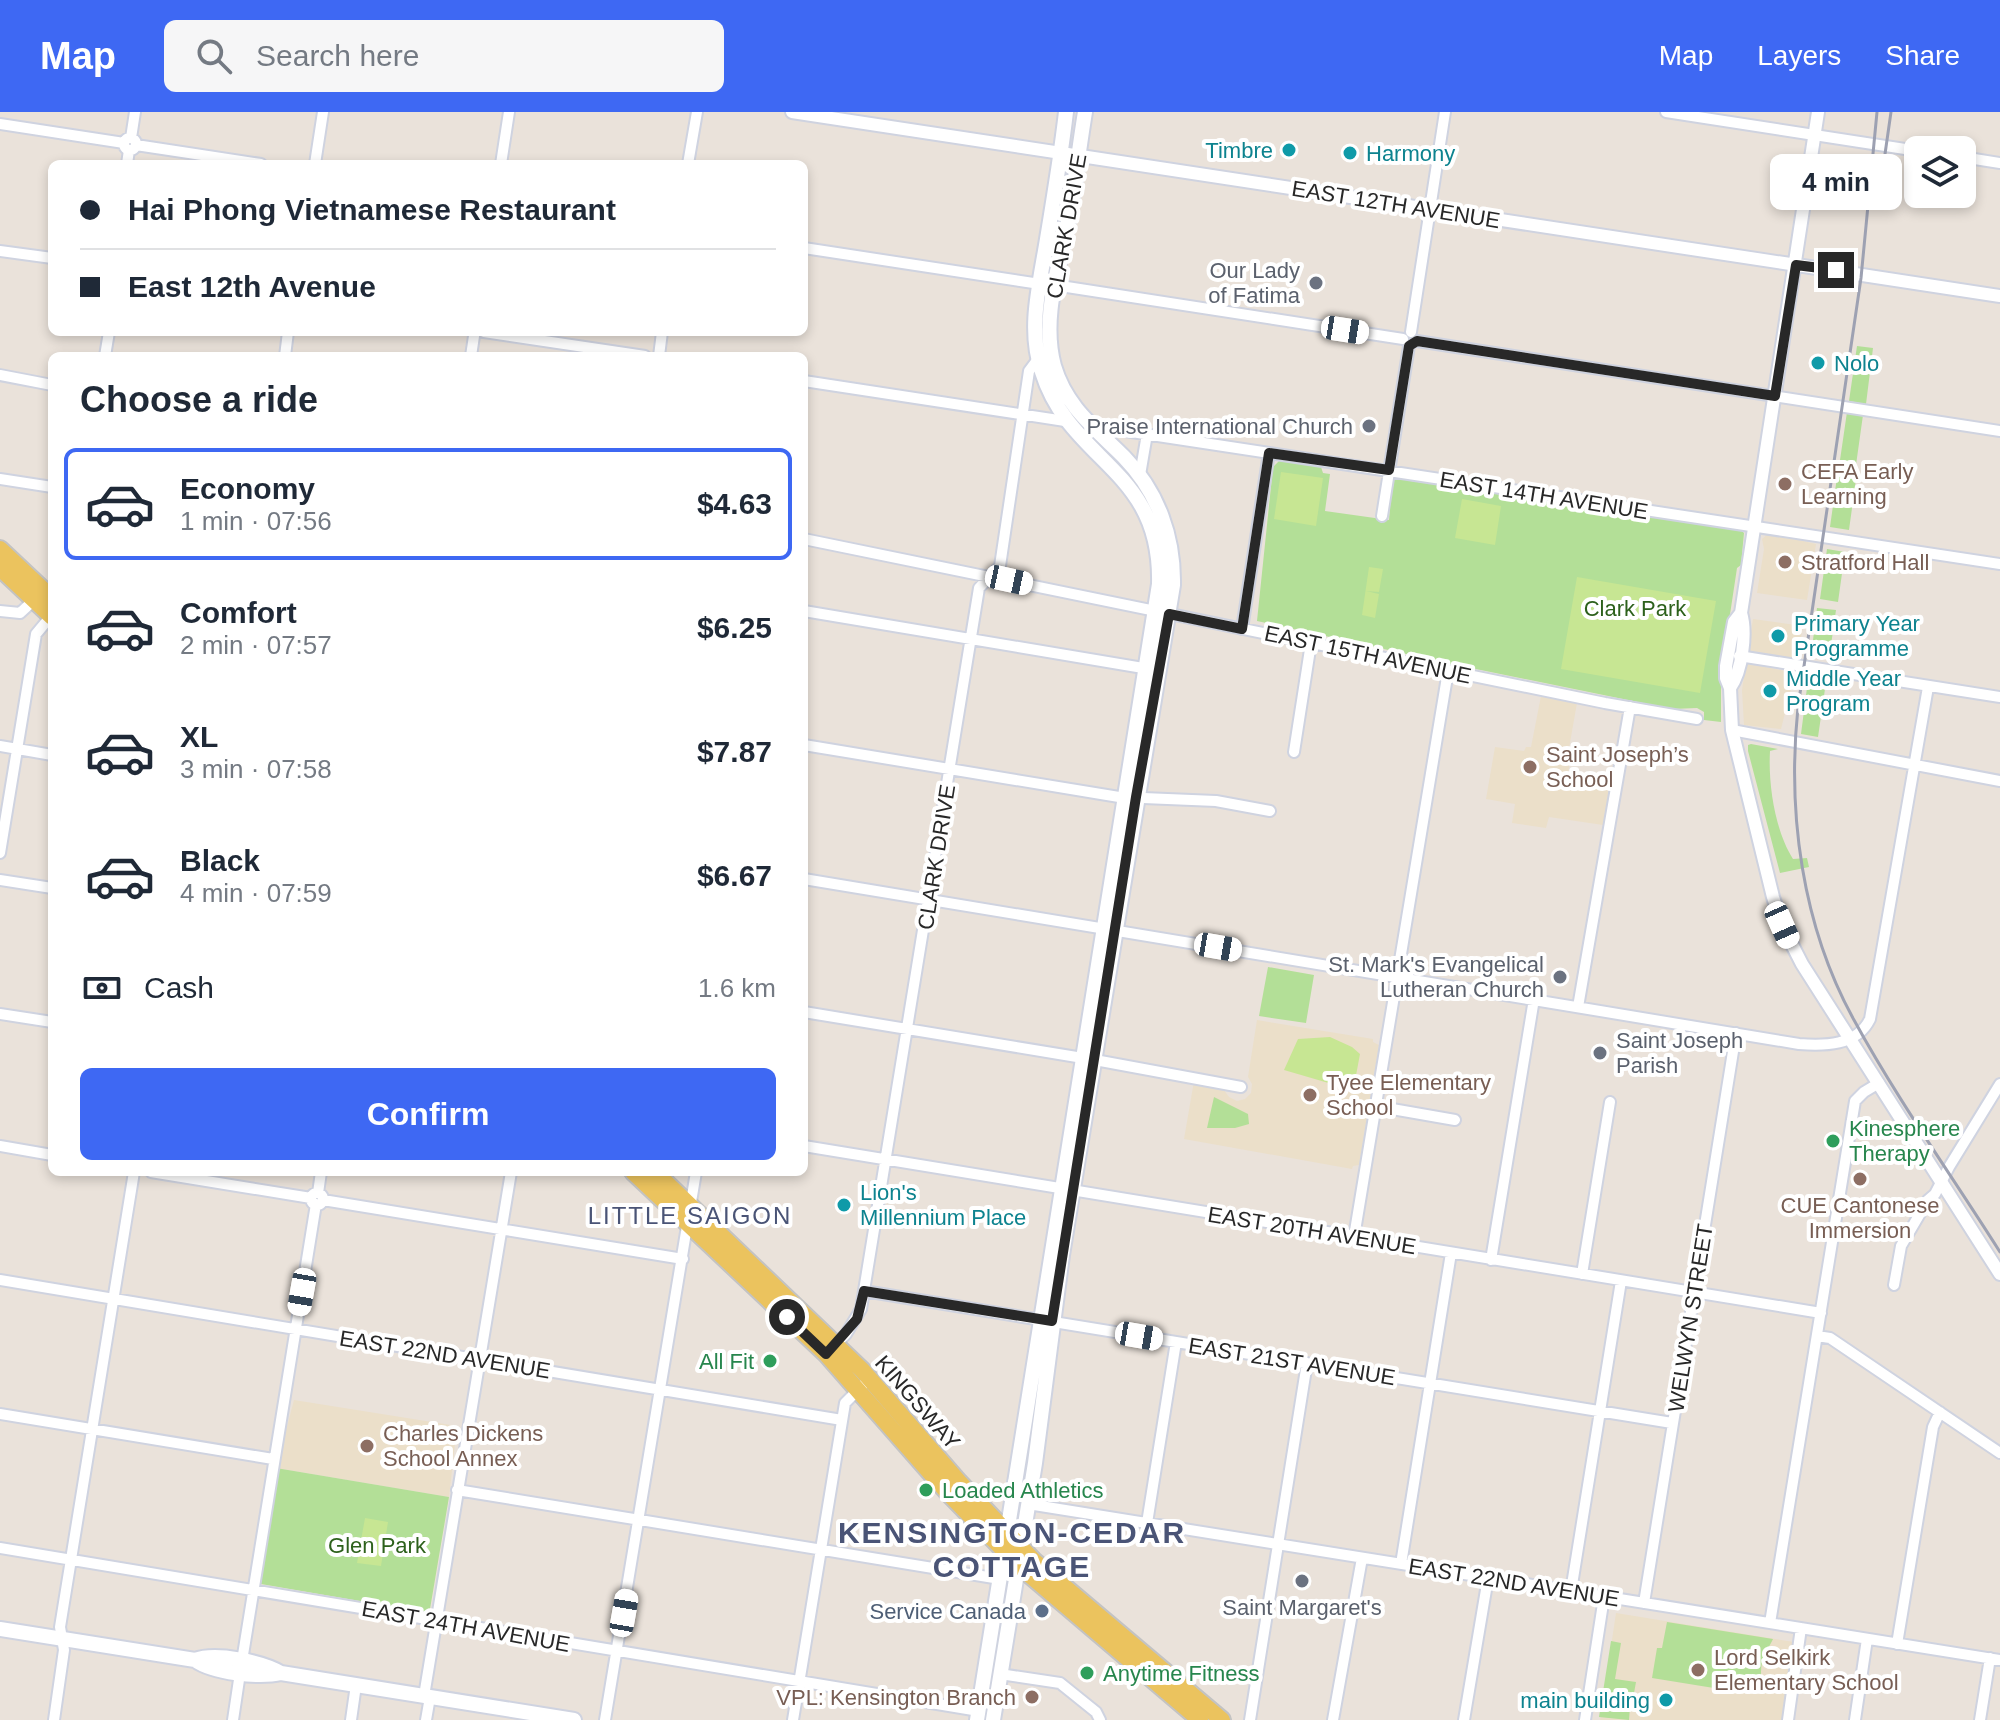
<!DOCTYPE html>
<meta charset="utf-8">
<style>
:root{--surface:#fff;--page:#f6f6f7;--text:#1f2937;--muted:#747a83;--line:#e0e1e3;--accent:#3e68f3}
body{margin:0;font-family:Arial,sans-serif;background:var(--page);color:var(--text);height:100vh;display:flex;flex-direction:column;font-size:30px;white-space:nowrap}
*{box-sizing:border-box;margin:0}
p{font-size:26px;color:var(--muted)}
.icon{flex:none;width:44px;height:44px;fill:none;stroke:currentColor;stroke-width:2;stroke-linecap:round;stroke-linejoin:round}
.map{position:relative;flex:1;overflow:hidden}
.sheet{position:absolute;left:48px;top:240px;width:760px;height:824px;display:flex;flex-direction:column;background:var(--surface);border-radius:12px;box-shadow:0 4px 12px #0003}
.sheet>*{flex:none}
.hud{position:absolute;left:48px;top:48px;width:760px;height:176px;border-radius:12px;box-shadow:0 4px 12px #0003;display:grid;align-content:center;height:176px;padding:0 32px;background:var(--surface)}
.controls{position:absolute;left:1904px;top:24px;display:grid;gap:16px}
.controls a{display:grid;place-items:center;width:72px;height:72px;border-radius:12px;background:var(--surface);box-shadow:0 4px 12px #0003;font-size:40px}
.end{position:absolute;width:36px;height:36px;margin:-18px;border:10px solid #282828;background:#fff;box-shadow:0 0 0 4px #fff}
.from{border-radius:50%}
.bubble{position:absolute;height:56px;border-radius:12px;background:var(--surface);box-shadow:0 4px 12px #0003;font-size:26px;font-weight:700;line-height:56px;text-align:center}
.car{position:absolute;width:24px;height:48px;margin:-24px -12px;border-radius:10px;box-shadow:0 0 6px 2px #0007;background:linear-gradient(#fff 24%,#345 0 40%,#fff 0 76%,#345 0 86%,#fff 0)}
.hud b{display:flex;align-items:center;gap:28px;height:76px;font-size:30px}
.hud b+b{border-top:2px solid var(--line)}
.hud i{width:20px;height:20px;background:var(--text)}
ul{padding:0;list-style:none}
li{display:flex;align-items:center;gap:24px;height:112px;margin:0 16px 12px;padding:0 16px;border:4px solid transparent;border-radius:12px}
li div{flex:1}
li b{display:block;font-size:30px}
li em{font-style:normal;font-weight:700}
li.selected{border-color:var(--accent)}
li>.icon{width:72px;height:72px;stroke-width:1.5}
h2{padding:0 32px;font-size:36px;line-height:96px}
.pay{display:flex;align-items:center;gap:20px;height:88px;padding:0 32px;font-size:30px}
.pay p{margin-inline-start:auto}
.button{display:flex;gap:16px;margin-top:auto;padding:16px 32px}
.button a{flex:1;height:92px;border-radius:12px;background:var(--accent);color:#fff;font-size:32px;font-weight:700;line-height:92px;text-align:center}
header{display:flex;align-items:center;gap:48px;box-sizing:border-box;height:112px;padding:0 40px;background:var(--accent);color:#fff}
header strong{font-size:38px}
nav{display:flex;gap:44px;margin-inline-start:auto;font-size:28px}
.search{width:560px;height:72px;background:var(--page);display:flex;align-items:center;gap:20px;box-sizing:border-box;padding:0 28px;border-radius:12px;color:var(--muted);font-size:30px}
.map>svg:first-child{display:block}
</style>
<header>
<strong>Map</strong>
<div class="search"><svg class="icon" aria-label="search" viewBox="0 0 24 24"><circle cx="10" cy="10" r="6"/><path d="M15 15l6 6"/></svg>Search here</div>
<nav><a>Map</a><a>Layers</a><a>Share</a></nav>
</header>
<div class="map">
<svg width="2000" height="1608" viewBox="0 0 2000 1608">
<rect width="100%" height="100%" fill="#eae2da"/>
<path fill="#ebdfc9" d="M1769,421L1816,432L1807,488L1757,481L1764,437L1762,427Z
M1753,507L1803,514L1798,543L1792,548L1747,541Z
M1746,551L1795,561L1781,617L1744,613L1742,578Z
M1541,584L1577,591L1568,642L1571,643L1567,667L1610,674L1603,713L1549,705L1546,716L1512,711L1515,692L1486,687L1495,635L1524,639L1526,635H1531Z
M1257,908L1373,927V930L1379,933L1359,1053L1353,1054L1352,1057L1184,1027L1194,969L1221,974L1229,985L1237,989L1245,987L1251,981L1252,972L1248,965Z
M294,1288L457,1314L449,1385L276,1356L281,1330L284,1326Z
M1616,1501L1794,1530L1783,1608H1600Z"/>
<path fill="#b3df97" d="M1857,234L1873,236L1866,292L1849,289Z
M1847,300L1863,303L1855,360L1839,355Z
M1279,349L1321,355L1323,361L1330,362L1325,399L1389,408L1392,369L1396,365H1406L1411,369L1741,418L1744,421L1741,453L1737,456L1721,562V610L1704,608V600L1697,596L1672,597L1471,556C1460,558 1438,554 1429,547L1257,509L1273,355Z
M1837,365L1856,367L1849,418L1830,415Z
M1827,437L1845,440L1838,490L1820,487Z
M1817,496L1836,498L1829,547L1811,544Z
M1808,568L1826,570L1818,625L1801,622Z
M1751,632L1778,637L1770,639C1768,672 1775,719 1793,747L1807,746L1809,755L1780,761L1748,639V633Z
M1268,855L1314,863L1306,911L1259,904Z
M1214,985L1248,1002L1249,1012L1235,1016H1207Z
M276,1356L449,1385L430,1497L424,1500L261,1472L259,1466Z
M1667,1510L1773,1527C1770,1534 1765,1540 1763,1548C1759,1558 1763,1568 1759,1577C1746,1579 1728,1575 1720,1577L1652,1566L1657,1536H1662Z
M1611,1529L1621,1531L1615,1567L1636,1570L1634,1581H1631L1629,1608L1599,1605Z"/>
<path fill="#c7e693" d="M1281,360L1323,366L1316,414L1274,407Z
M1462,387L1501,394L1495,433L1455,426Z
M1369,455L1383,457L1379,480L1366,479L1379,482L1375,506L1362,503Z
M1577,465L1716,489L1700,581L1561,557Z
M1330,925L1352,935L1360,942L1354,974L1349,977L1284,958L1298,927Z
M365,1406L388,1410L381,1454L357,1451Z"/>
<g fill="none" stroke-linecap="round" stroke-linejoin="round">
<defs>
<path id="minor" d="M1666,0L1918,39
M0,12L124,31
M131,26L135,0
M124 32a6 6 0 1 1 12 0a6 6 0 1 1-12 0Z
M136,33L261,52
M1962,45L2000,51
M127,52L129,38
M315,52L323,0
M501,52L509,0
M688,52L697,0
M804,136L1040,172
M0,139L52,146
M1054,173L1403,227
M484,220L645,244
M1411,220L1445,0
M1417,229L2000,319
M105,244L109,220
M285,244L288,220
M471,244L474,224
M659,244L662,220
M0,263L52,273
M804,269L1065,309
M1092,314L2000,452
M1140,363L1147,322
M0,367L52,375
M1382,404L1409,234
M804,427L1605,591L1697,607
M0,499L20,501L34,488
M804,499L1149,557
M1242,517L1269,341
M1739,544L2000,585
M1732,618L2000,669
M804,633L1119,685L1216,689L1270,699
M0,634L52,643
M1294,640L1311,531
M0,741L36,522L51,504
M804,767L1799,932C1824,934 1857,934 1870,907L1928,575
M0,768L52,776
M1578,895L1630,595
M804,900L1095,948L1241,975
M0,902L52,910
M1375,994L1455,1008
M0,1034L52,1043
M804,1034L1821,1201
M151,1060L311,1086
M318,1081L321,1060
M311 1087a6 6 0 1 1 12 0a6 6 0 1 1-12 0Z
M323,1088L683,1147
M1354,1125L1448,559
M1491,1148L1534,887
M1582,1162L1610,990
M0,1168L842,1308
M1894,1173L1901,1134L1928,1088L1935,1082L1949,1055L2000,972
M864,1179L1672,1311
M1817,1224L1830,1226L2000,1341
M833,1235L846,1222L861,1197L979,476L1000,454L1029,259L1038,247
M0,1302L273,1347
M457,1378L1000,1467
M1028,1392L2000,1548
M1147,1411L1176,1230
M0,1436L979,1599
M1401,1452L1451,1141
M1571,1479L1621,1169
M1644,1491L1736,921
M1770,1511L1855,989L1864,980L1879,971
M1897,1532L1933,1315L1940,1300
M242,1549L316,1092
M1000,1562L1060,1571L1096,1600L1100,1608
M424,1584L511,1060
M54,1608L64,1538L60,1515L134,1060
M233,1608L240,1561
M351,1608L356,1573
M426,1608L430,1585
M605,1608L696,1060
M793,1608L845,1291L869,1267
M1250,1608L1307,1251
M1333,1608L1362,1446
M1464,1608L1488,1466
M1585,1608L1604,1485
M1788,1608L1801,1516
M1855,1608L1867,1527
M1980,1608L1990,1546"/>
<path id="tertiary" d="M792,0L2000,184
M1741,501L1734,510L1726,554V566L1730,576L1732,618L1773,785L1782,813L1802,852L2000,1162
M1730,576C1742,559 1747,521 1741,501L1818,0"/>
<path id="secondary" d="M0,1517L195,1548C213,1561 259,1566 281,1561L574,1608
M195,1548C216,1540 262,1550 281,1561
M977,1608L1159,472C1162,356 1071,352 1042,260C1027,217 1040,171 1047,127C1054,85 1061,43 1066,0
M993,1608L1035,1351L1062,1143L1173,473C1174,425 1158,380 1124,345C1095,316 1066,295 1054,254C1041,206 1059,156 1068,109C1075,73 1079,36 1085,0"/>
<path id="primary" d="M0,437L52,486
M0,456L52,505
M633,1060L826,1242L948,1381L1018,1453L1200,1608
M655,1060L862,1258L959,1370L1034,1449L1222,1608"/>
</defs>
<use href="#minor" stroke="#cfd3e0" stroke-width="14"/>
<use href="#tertiary" stroke="#cfd3e0" stroke-width="16"/>
<use href="#secondary" stroke="#cfd3e0" stroke-width="18"/>
<use href="#primary" stroke="#c3c3c3" stroke-width="20"/>
<use href="#minor" stroke="#fff" stroke-width="10"/>
<use href="#tertiary" stroke="#fff" stroke-width="12"/>
<use href="#secondary" stroke="#fff" stroke-width="14"/>
<use href="#primary" stroke="#ebc35e" stroke-width="16"/>
<path stroke="#9da1b2" stroke-width="3" d="M1877,0L1861,166L1798,595C1787,701 1802,814 1854,908C1897,987 1952,1064 2000,1140
M1882,63L1891,0"/>
</g>
<g fill="none" stroke-linecap="round" stroke-linejoin="round">
<path stroke="#282828" stroke-width="10" d="M787,1205L826,1242L857,1207L864,1179L1052,1209L1136,685L1169,502L1242,517L1269,341L1389,358L1409,234L1417,229L1775,284L1796,153L1836,158"/>
</g>
<g fill="#0f9aa8" stroke="#fff" stroke-width="3">
<circle cx="1289" cy="38" r="8"/>
<circle cx="1350" cy="41" r="8"/>
<circle cx="1818" cy="251" r="8"/>
<circle cx="1778" cy="524" r="8"/>
<circle cx="1770" cy="579" r="8"/>
<circle cx="844" cy="1093" r="8"/>
<circle cx="1666" cy="1588" r="8"/>
</g>
<g fill="#6b7280" stroke="#fff" stroke-width="3">
<circle cx="1316" cy="171" r="8"/>
<circle cx="1369" cy="314" r="8"/>
<circle cx="1560" cy="865" r="8"/>
<circle cx="1600" cy="941" r="8"/>
<circle cx="1302" cy="1469" r="8"/>
</g>
<g fill="#8d6e63" stroke="#fff" stroke-width="3">
<circle cx="1785" cy="372" r="8"/>
<circle cx="1785" cy="450" r="8"/>
<circle cx="1530" cy="655" r="8"/>
<circle cx="1310" cy="983" r="8"/>
<circle cx="1860" cy="1067" r="8"/>
<circle cx="367" cy="1334" r="8"/>
<circle cx="1698" cy="1558" r="8"/>
<circle cx="1032" cy="1585" r="8"/>
</g>
<g fill="#2e9e5b" stroke="#fff" stroke-width="3">
<circle cx="1833" cy="1029" r="8"/>
<circle cx="770" cy="1249" r="8"/>
<circle cx="926" cy="1378" r="8"/>
<circle cx="1087" cy="1561" r="8"/>
</g>
<circle fill="#5c6f8a" stroke="#fff" stroke-width="3" cx="1042" cy="1499" r="8"/>
<g text-anchor="middle" stroke-width="8" stroke-linejoin="round" paint-order="stroke">
<g font-size="22" fill="#0d838f" stroke="#fff" text-anchor="start">
<text x="1273" y="46" text-anchor="end">Timbre</text>
<text x="1366" y="49">Harmony</text>
<text x="1834" y="259">Nolo</text>
<text x="1794" y="519">Primary Year<tspan x="1794" dy="25">Programme</tspan></text>
<text x="1786" y="574">Middle Year<tspan x="1786" dy="25">Program</tspan></text>
<text x="860" y="1088">Lion's<tspan x="860" dy="25">Millennium Place</tspan></text>
<text x="1650" y="1596" text-anchor="end">main building</text>
</g>
<g font-size="22" fill="#282828" stroke="#fff">
<text transform="translate(1396 92) rotate(9)" y="8">EAST 12TH AVENUE</text>
<text transform="translate(1066 114) rotate(-80)" y="8">CLARK DRIVE</text>
<text transform="translate(1544 383) rotate(9)" y="8">EAST 14TH AVENUE</text>
<text transform="translate(1368 542) rotate(12)" y="8">EAST 15TH AVENUE</text>
<text transform="translate(936 745) rotate(-81)" y="8">CLARK DRIVE</text>
<text transform="translate(1312 1118) rotate(9)" y="8">EAST 20TH AVENUE</text>
<text transform="translate(1690 1206) rotate(-81)" y="8">WELWYN STREET</text>
<text transform="translate(445 1242) rotate(9)" y="8">EAST 22ND AVENUE</text>
<text transform="translate(1292 1249) rotate(9)" y="8">EAST 21ST AVENUE</text>
<text transform="translate(918 1290) rotate(49)" y="8">KINGSWAY</text>
<text transform="translate(1514 1470) rotate(9)" y="8">EAST 22ND AVENUE</text>
<text transform="translate(466 1514) rotate(10)" y="8">EAST 24TH AVENUE</text>
</g>
<g font-size="22" fill="#5b616d" stroke="#fff" text-anchor="end">
<text x="1300" y="166">Our Lady<tspan x="1300" dy="25">of Fatima</tspan></text>
<text x="1353" y="322">Praise International Church</text>
<text x="1544" y="860">St. Mark's Evangelical<tspan x="1544" dy="25">Lutheran Church</tspan></text>
<text x="1616" y="936" text-anchor="start">Saint Joseph<tspan x="1616" dy="25">Parish</tspan></text>
<text x="1302" y="1503" text-anchor="middle">Saint Margaret's</text>
</g>
<g font-size="22" fill="#785e54" stroke="#fff" text-anchor="start">
<text x="1801" y="367">CEFA Early<tspan x="1801" dy="25">Learning</tspan></text>
<text x="1801" y="458">Stratford Hall</text>
<text x="1546" y="650">Saint Joseph’s<tspan x="1546" dy="25">School</tspan></text>
<text x="1326" y="978">Tyee Elementary<tspan x="1326" dy="25">School</tspan></text>
<text x="1860" y="1101" text-anchor="middle">CUE Cantonese<tspan x="1860" dy="25">Immersion</tspan></text>
<text x="383" y="1329">Charles Dickens<tspan x="383" dy="25">School Annex</tspan></text>
<text x="1714" y="1553">Lord Selkirk<tspan x="1714" dy="25">Elementary School</tspan></text>
<text x="1016" y="1593" text-anchor="end">VPL: Kensington Branch</text>
</g>
<g font-size="22" fill="#2d611c" stroke="#fff">
<text x="1635" y="504">Clark Park</text>
<text x="377" y="1441">Glen Park</text>
</g>
<g font-size="22" fill="#27864d" stroke="#fff" text-anchor="start">
<text x="1849" y="1024">Kinesphere<tspan x="1849" dy="25">Therapy</tspan></text>
<text x="754" y="1257" text-anchor="end">All Fit</text>
<text x="942" y="1386">Loaded Athletics</text>
<text x="1103" y="1569">Anytime Fitness</text>
</g>
<g font-size="22" fill="#4e5e75" stroke="#fff" text-anchor="end">
<text x="1026" y="1507">Service Canada</text>
</g>
<g font-size="24" letter-spacing="2" fill="#4a5476" stroke="#fff">
<text x="690" y="1112">LITTLE SAIGON</text>
</g>
<g font-size="30" font-weight="bold" letter-spacing="2" fill="#4a5476" stroke="#fff">
<text x="1012" y="1431">KENSINGTON-CEDAR<tspan x="1012" dy="34">COTTAGE</tspan></text>
</g>
</g>
</svg>
<div class="controls">
<a><svg class="icon" aria-label="layers" viewBox="0 0 24 24"><path d="M12 4l9 5-9 5-9-5zM3 14l9 5 9-5"/></svg></a>
</div>
<i class="end from" style="left:787px;top:1205px"></i>
<i class="end" style="left:1836px;top:158px"></i>
<div class="bubble" style="left:1770px;top:42px;width:132px">4 min</div>
<i class="car" style="left:1345px;top:218px;rotate:99deg"></i>
<i class="car" style="left:1009px;top:468px;rotate:102deg"></i>
<i class="car" style="left:1782px;top:813px;rotate:156deg"></i>
<i class="car" style="left:1218px;top:835px;rotate:100deg"></i>
<i class="car" style="left:302px;top:1180px;rotate:190deg"></i>
<i class="car" style="left:1139px;top:1224px;rotate:100deg"></i>
<i class="car" style="left:624px;top:1501px;rotate:10deg"></i>
<div class="hud">
<b><i class="from"></i>Hai Phong Vietnamese Restaurant</b>
<b><i></i>East 12th Avenue</b>
</div>
<section class="sheet">
<h2>Choose a ride</h2>
<ul>
<li class="selected"><svg class="icon" aria-label="car" viewBox="0 0 24 24"><path d="M5 17H2v-5l4-1 3-4h7l3 4 3 1v5h-3M9 17h6M6 11h13"/><circle cx="7" cy="17" r="2"/><circle cx="17" cy="17" r="2"/></svg><div><b>Economy</b><p>1 min · 07:56</p></div><em>$4.63</em></li>
<li><svg class="icon" aria-label="car" viewBox="0 0 24 24"><path d="M5 17H2v-5l4-1 3-4h7l3 4 3 1v5h-3M9 17h6M6 11h13"/><circle cx="7" cy="17" r="2"/><circle cx="17" cy="17" r="2"/></svg><div><b>Comfort</b><p>2 min · 07:57</p></div><em>$6.25</em></li>
<li><svg class="icon" aria-label="car" viewBox="0 0 24 24"><path d="M5 17H2v-5l4-1 3-4h7l3 4 3 1v5h-3M9 17h6M6 11h13"/><circle cx="7" cy="17" r="2"/><circle cx="17" cy="17" r="2"/></svg><div><b>XL</b><p>3 min · 07:58</p></div><em>$7.87</em></li>
<li><svg class="icon" aria-label="car" viewBox="0 0 24 24"><path d="M5 17H2v-5l4-1 3-4h7l3 4 3 1v5h-3M9 17h6M6 11h13"/><circle cx="7" cy="17" r="2"/><circle cx="17" cy="17" r="2"/></svg><div><b>Black</b><p>4 min · 07:59</p></div><em>$6.67</em></li>
</ul>
<div class="pay"><svg class="icon" aria-label="cash" viewBox="0 0 24 24"><path d="M3 7h18v10H3z"/><circle cx="12" cy="12" r="2"/></svg>Cash<p>1.6 km</p></div>
<div class="button"><a>Confirm</a></div>
</section>
</div>
